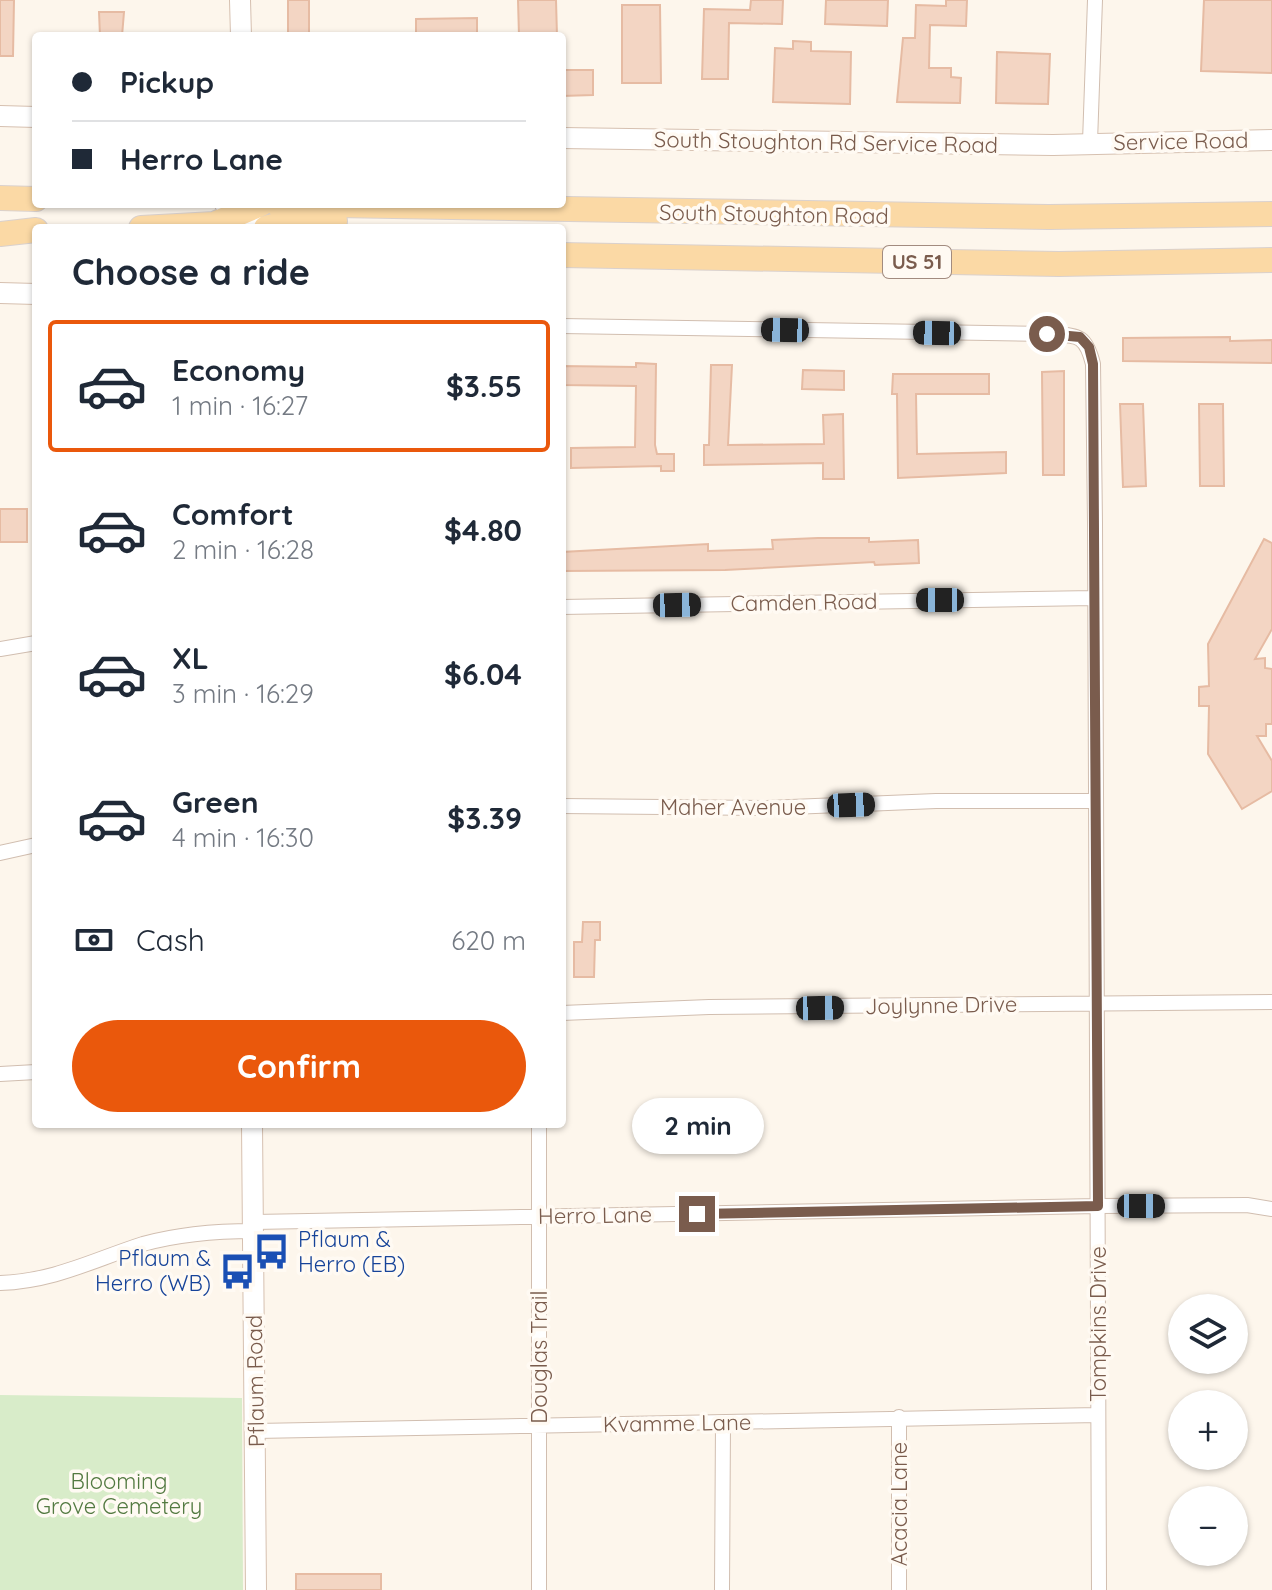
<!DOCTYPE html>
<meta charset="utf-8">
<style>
:root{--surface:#fff;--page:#f6f6f7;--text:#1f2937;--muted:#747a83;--line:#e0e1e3;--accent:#ea580c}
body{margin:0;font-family:Quicksand,sans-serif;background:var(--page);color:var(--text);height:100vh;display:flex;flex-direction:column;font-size:30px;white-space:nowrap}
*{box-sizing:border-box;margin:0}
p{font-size:26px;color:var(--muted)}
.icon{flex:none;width:44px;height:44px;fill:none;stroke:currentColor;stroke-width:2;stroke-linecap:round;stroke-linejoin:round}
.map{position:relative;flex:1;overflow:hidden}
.side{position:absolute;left:32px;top:224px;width:534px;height:904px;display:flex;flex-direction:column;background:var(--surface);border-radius:8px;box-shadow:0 2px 6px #0004}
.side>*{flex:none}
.banner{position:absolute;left:32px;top:32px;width:534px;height:176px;border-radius:8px;box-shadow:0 2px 6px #0004;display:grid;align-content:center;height:176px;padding:0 40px;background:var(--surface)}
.fabs{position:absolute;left:1168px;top:1294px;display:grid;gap:16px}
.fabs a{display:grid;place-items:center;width:80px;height:80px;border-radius:50%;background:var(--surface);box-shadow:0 2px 6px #0004;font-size:40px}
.end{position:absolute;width:36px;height:36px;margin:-18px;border:10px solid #7a5c4d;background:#fff;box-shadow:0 0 0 4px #fff}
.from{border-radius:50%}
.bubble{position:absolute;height:56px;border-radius:28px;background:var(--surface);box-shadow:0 2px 6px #0004;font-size:26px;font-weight:800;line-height:56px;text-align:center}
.car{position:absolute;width:24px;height:48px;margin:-24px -12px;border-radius:10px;box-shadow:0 0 6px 2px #0007;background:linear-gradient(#222 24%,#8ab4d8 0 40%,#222 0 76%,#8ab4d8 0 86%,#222 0)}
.banner b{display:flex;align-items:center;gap:28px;height:76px;font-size:30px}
.banner b+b{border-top:2px solid var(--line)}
.banner i{width:20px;height:20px;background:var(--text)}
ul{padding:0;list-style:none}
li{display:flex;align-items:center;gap:24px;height:132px;margin:0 16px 12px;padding:0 24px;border:4px solid transparent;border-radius:8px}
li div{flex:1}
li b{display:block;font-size:30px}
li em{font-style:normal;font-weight:800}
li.current{border-color:var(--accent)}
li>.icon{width:72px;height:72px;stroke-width:1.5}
h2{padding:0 40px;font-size:36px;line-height:96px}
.pay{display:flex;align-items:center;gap:20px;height:88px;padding:0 40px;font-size:30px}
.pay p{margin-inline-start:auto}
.button{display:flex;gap:16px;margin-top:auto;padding:16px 40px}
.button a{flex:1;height:92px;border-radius:48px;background:var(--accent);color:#fff;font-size:32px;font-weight:800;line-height:92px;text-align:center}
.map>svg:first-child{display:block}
</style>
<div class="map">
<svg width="1272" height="1590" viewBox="0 0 1272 1590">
<rect width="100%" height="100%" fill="#fdf6ec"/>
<path fill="#d8ecc9" d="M0,1395L242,1398L243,1590H0Z"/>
<path fill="#f3d5c3" stroke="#e6bba3" stroke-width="2" d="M0,0H14L13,56H0Z
M288,0H309V36H288Z
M518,0H556L557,36H519Z
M751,0H783L782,24L729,23L728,79H702L704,9L750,10Z
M826,0H888L887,26L825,24Z
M946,0H967L966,26L930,25L929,68H951V77L961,78L960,103L897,102L903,38H915L916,5L946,6Z
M1204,0H1272V73L1201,71Z
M622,5H660L661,83H622Z
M99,12H124L122,36H100Z
M477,18V36H416V19Z
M793,41L811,42V51L851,52L850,104L773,102L775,48L793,49Z
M997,52L1050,54L1048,104L996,103Z
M562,70H593V95L562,96Z
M1230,337V341L1272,340V363L1123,361V338Z
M636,363L656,364L655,445L657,454H674V471H661V466L571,468V448L635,447L636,386L562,385V366L636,367Z
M711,365H732L728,445L824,444L823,415L843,414L844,479H823V463L704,465V445H709Z
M803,370L844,371V390L802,389Z
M1064,371V475H1043L1042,372Z
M893,374H989V394H916L917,454L1006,452V473L898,478L897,394H892Z
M1120,404H1143L1146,486L1123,487Z
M1199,404H1223L1224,486H1200Z
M0,509H27V542H0Z
M818,538H869V542L918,540L919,563L875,565L874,562L725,570L562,571V552L708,544V551L773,549L772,540Z
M1264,539L1272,543V629L1255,659L1265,658V668L1272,669V724H1266V736H1257L1272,761V791L1242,809L1208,754L1209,706H1199V687L1209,686L1208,644Z
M583,922H600V940H595L594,977H574V942H582Z
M296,1574H381V1590H296Z"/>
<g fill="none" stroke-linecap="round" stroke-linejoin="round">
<defs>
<path id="street" d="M1090,142L1095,0
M562,326L1047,334C1076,336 1085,332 1093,364L1095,523L1099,1590
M562,607L1094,598
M0,649L36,643
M562,806L767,808L936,801H1096
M0,853L36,845
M562,1013L709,1007L1272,1002
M0,1074L36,1072
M254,1222L1098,1206L1247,1205L1272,1209
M0,1283C55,1281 93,1260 143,1244C179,1234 217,1231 254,1231
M899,1417V1590
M256,1431L1098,1415
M539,1590V1124
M722,1590L723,1423"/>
<path id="secondary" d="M240,0L241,36
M0,116L36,117
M562,138L1053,145L1272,140
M225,204L234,213L238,228
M247,204L253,228
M0,293L36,294
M252,1124L256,1590"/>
<path id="primary" d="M0,198L36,199
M277,204L1049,217L1272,214
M141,228L214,224L261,204
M266,228L286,222L335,221
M0,234L36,230
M562,255L1059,264L1272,260"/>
</defs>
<use href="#street" stroke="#d1beb0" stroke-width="16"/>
<use href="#secondary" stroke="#d6c0b0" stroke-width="22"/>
<use href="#primary" stroke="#dad1cd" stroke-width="26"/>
<use href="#street" stroke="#fff" stroke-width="14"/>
<use href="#secondary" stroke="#fff" stroke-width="20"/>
<use href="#primary" stroke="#fbd9a5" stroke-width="24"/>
</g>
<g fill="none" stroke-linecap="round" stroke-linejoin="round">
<path stroke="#7a5c4d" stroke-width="10" d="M697,1214L1098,1206L1093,364L1089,347L1080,337L1047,334"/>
</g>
<defs>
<symbol id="bus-bare" viewBox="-9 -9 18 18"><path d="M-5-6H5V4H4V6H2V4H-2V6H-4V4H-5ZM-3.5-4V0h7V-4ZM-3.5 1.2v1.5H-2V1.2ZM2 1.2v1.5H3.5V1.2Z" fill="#1a4fb4" stroke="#fffaf3" stroke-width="2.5" paint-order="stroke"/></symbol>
</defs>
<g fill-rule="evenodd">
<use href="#bus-bare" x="246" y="1226" width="51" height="51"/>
<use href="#bus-bare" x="212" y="1246" width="51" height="51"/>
</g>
<g text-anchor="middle" stroke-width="7" stroke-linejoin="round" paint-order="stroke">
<rect fill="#fffaf3" stroke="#a28b7f" stroke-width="2" x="883" y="246" width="68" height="32" rx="6"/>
<g font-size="20" font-weight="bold" fill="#7a5c4d">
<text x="917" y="269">US 51</text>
</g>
<g font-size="22" fill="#7a5c4d" stroke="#fffaf3">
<text transform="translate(1181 141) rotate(-1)" y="8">Service Road</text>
<text transform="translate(826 142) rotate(1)" y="8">South Stoughton Rd Service Road</text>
<text transform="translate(774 214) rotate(1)" y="8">South Stoughton Road</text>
<text transform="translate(804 602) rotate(-1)" y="8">Camden Road</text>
<text x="733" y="815">Maher Avenue</text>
<text transform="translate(941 1005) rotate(-1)" y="8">Joylynne Drive</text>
<text transform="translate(595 1215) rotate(-1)" y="8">Herro Lane</text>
<text transform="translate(1098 1324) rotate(-90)" y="8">Tompkins Drive</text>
<text transform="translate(539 1357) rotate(-90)" y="8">Douglas Trail</text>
<text transform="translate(255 1381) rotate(-91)" y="8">Pflaum Road</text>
<text transform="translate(677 1423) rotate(-1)" y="8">Kvamme Lane</text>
<text transform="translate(899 1504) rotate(-90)" y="8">Acacia Lane</text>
</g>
<g font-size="22" fill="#164399" stroke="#fffaf3" text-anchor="start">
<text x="298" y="1247">Pflaum &amp;<tspan x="298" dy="25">Herro (EB)</tspan></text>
<text x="211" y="1266" text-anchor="end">Pflaum &amp;<tspan x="211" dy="25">Herro (WB)</tspan></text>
</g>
<g font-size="22" fill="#537a41" stroke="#fffaf3">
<text x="119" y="1489">Blooming<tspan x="119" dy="25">Grove Cemetery</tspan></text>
</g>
</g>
</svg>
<div class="fabs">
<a><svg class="icon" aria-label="layers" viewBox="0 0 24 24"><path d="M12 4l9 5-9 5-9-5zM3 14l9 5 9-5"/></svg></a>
<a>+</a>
<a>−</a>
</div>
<i class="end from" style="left:1047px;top:334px"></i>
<i class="end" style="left:697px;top:1214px"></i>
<div class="bubble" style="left:632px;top:1098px;width:132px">2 min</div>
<i class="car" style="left:785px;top:330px;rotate:271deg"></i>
<i class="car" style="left:937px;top:333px;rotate:271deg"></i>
<i class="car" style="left:940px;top:600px;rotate:270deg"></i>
<i class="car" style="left:677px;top:605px;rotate:89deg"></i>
<i class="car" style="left:851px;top:805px;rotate:88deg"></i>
<i class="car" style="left:820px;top:1008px;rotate:89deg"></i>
<i class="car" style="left:1141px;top:1206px;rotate:90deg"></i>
<div class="banner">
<b><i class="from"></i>Pickup</b>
<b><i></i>Herro Lane</b>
</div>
<section class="side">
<h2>Choose a ride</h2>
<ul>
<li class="current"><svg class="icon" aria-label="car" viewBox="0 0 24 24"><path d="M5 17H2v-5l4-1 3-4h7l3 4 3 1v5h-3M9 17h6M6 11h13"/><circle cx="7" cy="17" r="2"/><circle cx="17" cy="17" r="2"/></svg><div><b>Economy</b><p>1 min · 16:27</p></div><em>$3.55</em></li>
<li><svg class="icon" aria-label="car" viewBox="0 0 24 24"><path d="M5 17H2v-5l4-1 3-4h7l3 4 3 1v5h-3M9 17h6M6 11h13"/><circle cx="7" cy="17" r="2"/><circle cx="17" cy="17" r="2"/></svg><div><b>Comfort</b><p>2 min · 16:28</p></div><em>$4.80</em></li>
<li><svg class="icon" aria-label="car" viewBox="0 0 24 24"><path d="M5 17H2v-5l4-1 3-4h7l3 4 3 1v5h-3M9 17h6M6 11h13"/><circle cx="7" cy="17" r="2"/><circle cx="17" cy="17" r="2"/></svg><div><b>XL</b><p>3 min · 16:29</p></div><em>$6.04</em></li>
<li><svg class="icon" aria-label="car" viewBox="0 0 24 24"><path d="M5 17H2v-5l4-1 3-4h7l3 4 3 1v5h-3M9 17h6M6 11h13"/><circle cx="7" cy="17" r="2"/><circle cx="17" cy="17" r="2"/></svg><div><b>Green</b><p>4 min · 16:30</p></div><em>$3.39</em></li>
</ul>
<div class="pay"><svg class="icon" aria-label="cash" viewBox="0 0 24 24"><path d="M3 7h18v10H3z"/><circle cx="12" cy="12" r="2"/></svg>Cash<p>620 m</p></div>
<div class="button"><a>Confirm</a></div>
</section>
</div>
